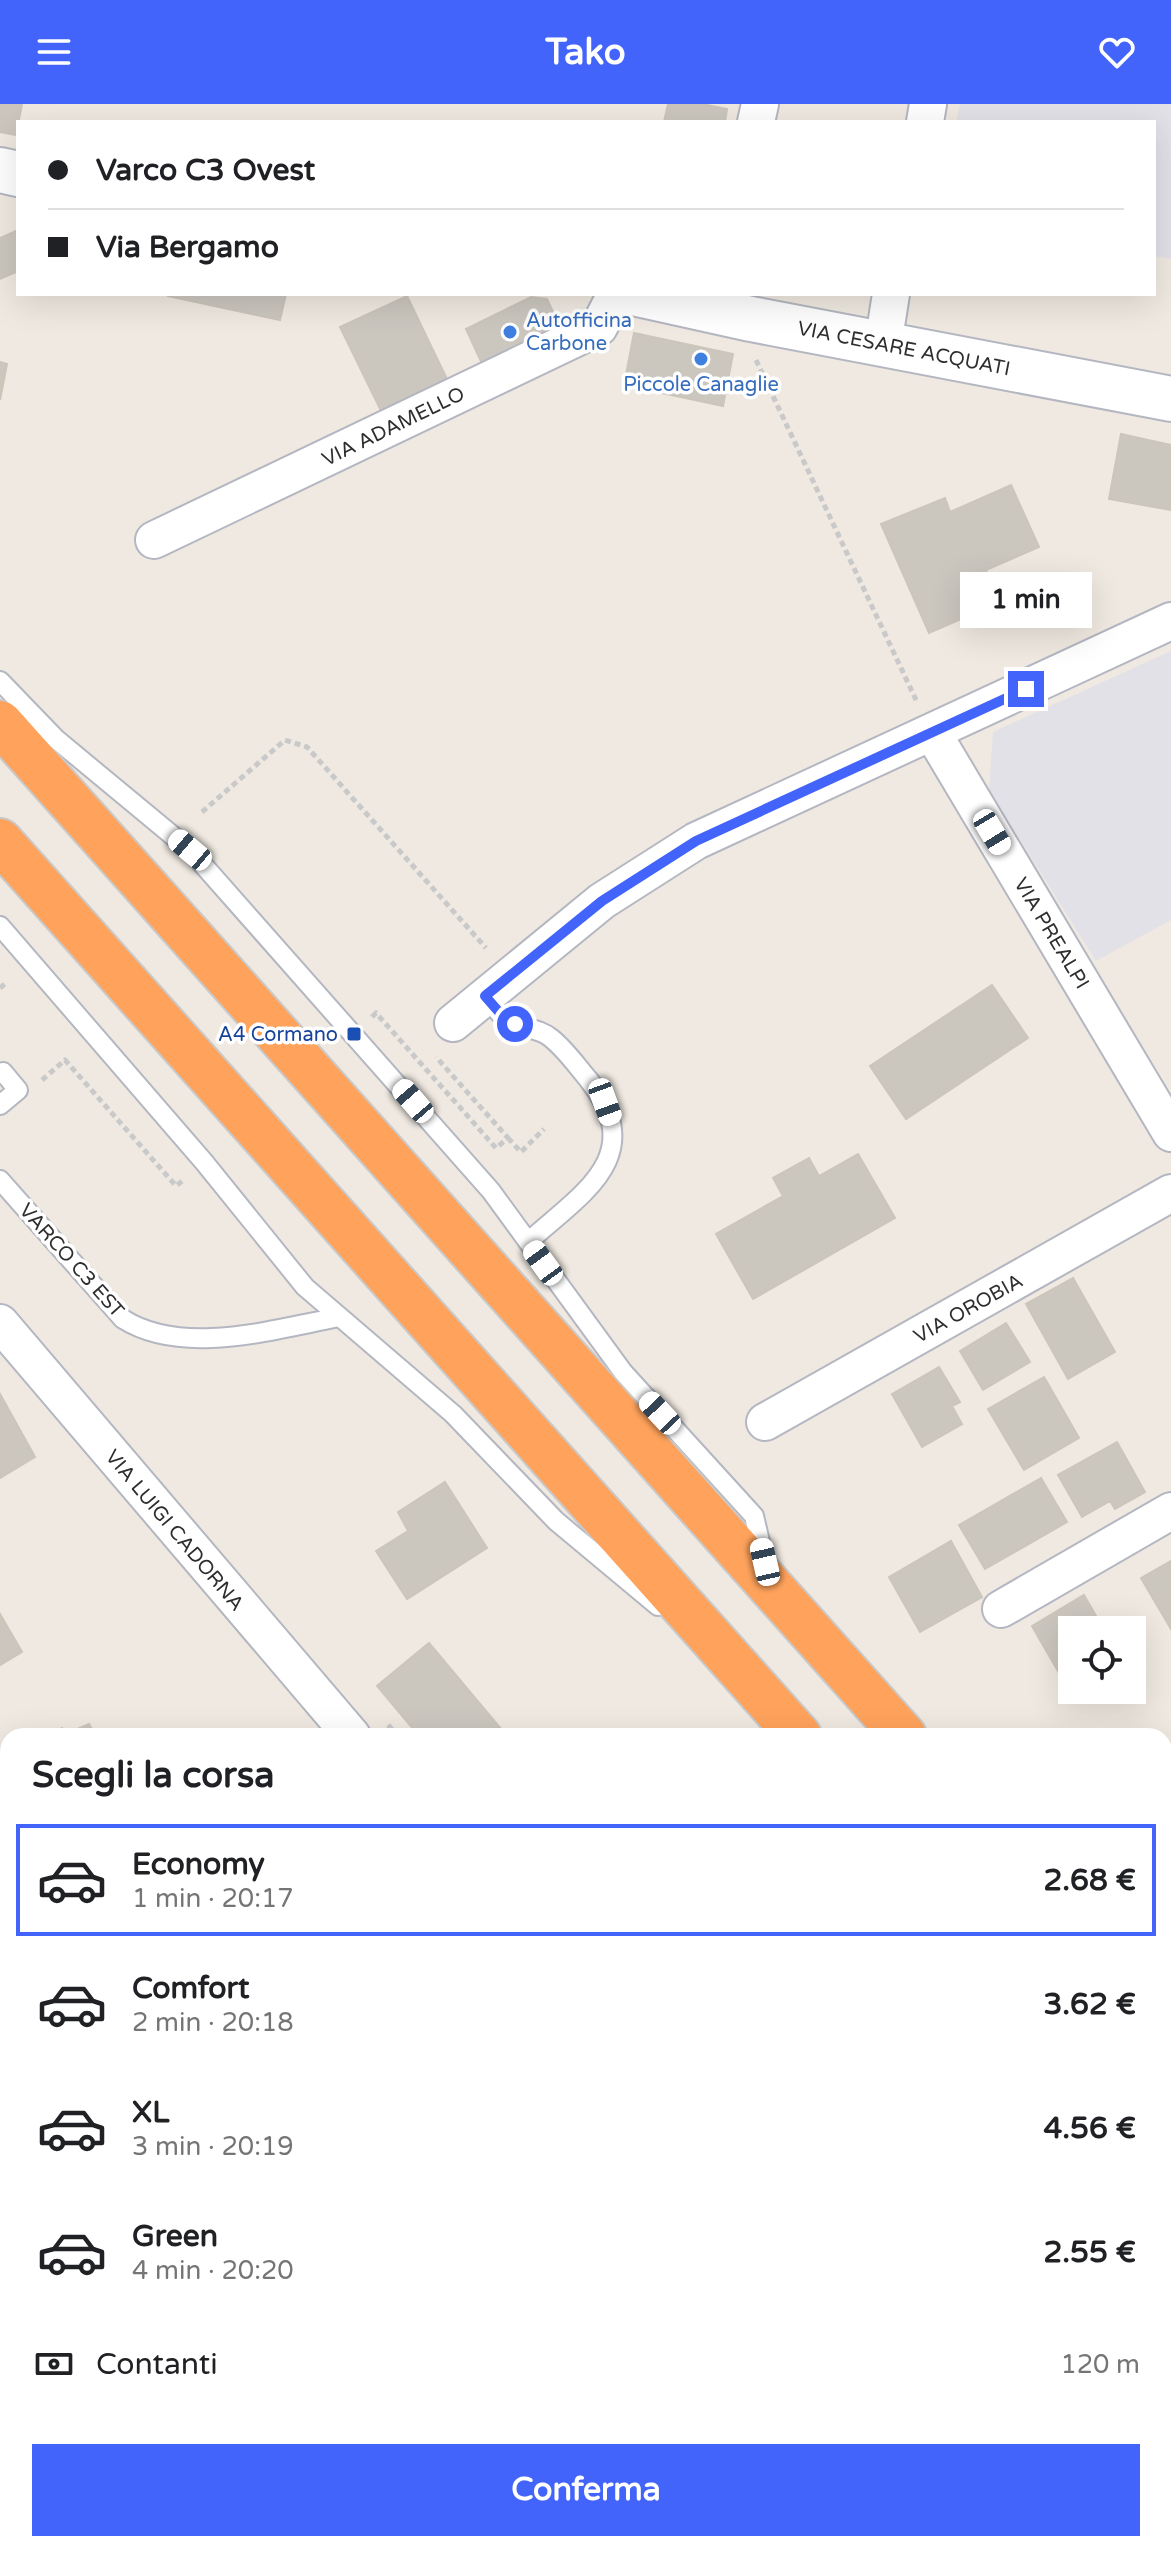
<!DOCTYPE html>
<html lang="it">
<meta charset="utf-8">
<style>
:root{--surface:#fff;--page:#f6f6f6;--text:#202124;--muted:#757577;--line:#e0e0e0;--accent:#4264fb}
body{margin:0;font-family:"Varela Round",sans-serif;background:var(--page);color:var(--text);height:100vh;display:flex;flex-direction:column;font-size:30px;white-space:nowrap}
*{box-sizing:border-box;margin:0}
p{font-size:26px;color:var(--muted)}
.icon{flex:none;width:44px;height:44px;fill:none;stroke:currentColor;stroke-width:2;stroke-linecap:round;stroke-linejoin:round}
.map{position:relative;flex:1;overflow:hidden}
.side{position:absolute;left:0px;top:1624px;width:1172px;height:824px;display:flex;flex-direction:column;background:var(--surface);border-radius:24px 24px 0 0;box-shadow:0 8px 32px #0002}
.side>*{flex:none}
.hud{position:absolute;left:16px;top:16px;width:1140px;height:176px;border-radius:0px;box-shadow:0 8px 32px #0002;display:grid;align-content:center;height:176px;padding:0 32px;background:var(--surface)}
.fabs{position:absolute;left:1058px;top:1512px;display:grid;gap:16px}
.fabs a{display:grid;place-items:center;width:88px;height:88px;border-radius:0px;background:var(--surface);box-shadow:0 8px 32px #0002;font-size:40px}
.end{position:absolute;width:36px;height:36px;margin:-18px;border:10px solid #4264fb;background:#fff;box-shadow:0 0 0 4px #fff}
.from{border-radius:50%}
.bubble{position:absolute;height:56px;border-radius:0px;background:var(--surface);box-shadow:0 8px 32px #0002;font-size:26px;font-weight:700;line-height:56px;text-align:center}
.car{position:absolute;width:24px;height:48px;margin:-24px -12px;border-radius:10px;box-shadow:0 0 6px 2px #0007;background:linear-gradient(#fff 24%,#345 0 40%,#fff 0 76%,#345 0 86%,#fff 0)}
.hud b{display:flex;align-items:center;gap:28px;height:76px;font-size:30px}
.hud b+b{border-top:2px solid var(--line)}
.hud i{width:20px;height:20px;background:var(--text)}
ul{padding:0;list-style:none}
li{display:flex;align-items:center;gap:24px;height:112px;margin:0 16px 12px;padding:0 16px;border:4px solid transparent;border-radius:0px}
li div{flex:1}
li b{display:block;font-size:30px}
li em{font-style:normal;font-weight:700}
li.current{border-color:var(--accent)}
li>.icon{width:72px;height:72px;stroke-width:1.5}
h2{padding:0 32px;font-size:36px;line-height:96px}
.pay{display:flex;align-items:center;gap:20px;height:88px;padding:0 32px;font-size:30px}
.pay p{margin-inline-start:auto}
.cta{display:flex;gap:16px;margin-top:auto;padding:16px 32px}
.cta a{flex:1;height:92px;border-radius:0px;background:var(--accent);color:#fff;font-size:32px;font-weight:700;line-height:92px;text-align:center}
header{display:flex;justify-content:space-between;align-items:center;height:104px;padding:0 32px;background:var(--accent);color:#fff;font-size:36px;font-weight:700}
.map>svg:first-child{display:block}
</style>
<header><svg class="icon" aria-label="menu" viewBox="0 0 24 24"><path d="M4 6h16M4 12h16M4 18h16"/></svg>Tako<svg class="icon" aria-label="heart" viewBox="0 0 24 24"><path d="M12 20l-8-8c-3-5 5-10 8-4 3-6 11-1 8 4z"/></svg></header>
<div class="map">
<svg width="1171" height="2448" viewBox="0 0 1171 2448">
<rect width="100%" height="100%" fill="#efe9e1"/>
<path fill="#e3e1e8" d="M960,0H1171V155L1154,152V18H956Z
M1171,547V816L1096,857L989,686L993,628Z
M1171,1691V1848L1164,1840V1696Z
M1164,2114L1171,2122V2448H1067L1060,2440H1164Z"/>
<path fill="#b6e59e" d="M0,1973L8,1989V2440H278L284,2448H0Z"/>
<path fill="#cbc7bf" stroke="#cbc5ba" stroke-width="2" d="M0,0H22L16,31L0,28Z
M668,0H702L727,5L725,18H664Z
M18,126V167L0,175V134Z
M169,190H286L280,216L168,192Z
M407,192L448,277L382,309L340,223Z
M531,193L547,195L556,214L552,232L484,264L466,225Z
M634,229L733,250L723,302L624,281Z
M0,258L7,260L0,296Z
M1121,330L1171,341V406L1109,395Z
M1011,381L1039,443L986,466L998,499L929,529L881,420L945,394L950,408Z
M992,881L1028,934L906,1015L870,962Z
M858,1050L895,1114L753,1195L716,1130L783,1092L773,1074L809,1054L819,1072Z
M1073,1174L1115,1248L1068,1275L1026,1200Z
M1006,1219L1030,1258L983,1286L960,1247Z
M939,1263L960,1298L952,1302L962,1320L922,1343L892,1290Z
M1044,1273L1079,1334L1024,1366L988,1305Z
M0,1290L35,1353L0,1374Z
M1117,1338L1145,1388L1115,1405L1110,1397L1082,1413L1058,1371Z
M1041,1374L1067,1418L985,1465L959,1421Z
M445,1378L487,1444L407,1495L376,1447L408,1427L398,1408Z
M951,1437L982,1493L920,1528L889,1473Z
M1171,1457V1525L1141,1474Z
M1084,1491L1104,1526H1072V1568L1062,1574L1032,1522Z
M0,1510L22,1548L0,1561Z
M429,1539L507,1632H419L377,1582Z
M89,1620L96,1632H49L62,1624L66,1630Z
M8,1658V1698H0V1663Z
M1164,2114L1171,2122V2217L1164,2209Z
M1164,2261L1171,2270V2448H1119L1112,2440H1164Z
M317,2440H414L400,2448H322Z
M556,2440H738L724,2448H542Z"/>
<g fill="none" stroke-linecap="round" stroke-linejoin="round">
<defs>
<path id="service" d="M0,577L56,635L190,746L491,1087L623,1268L754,1412L765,1459
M0,822L204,1058L305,1183L453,1310L556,1417L658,1502
M485,892C492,900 498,909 506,915C519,925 538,923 551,934C565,945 577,962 588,975C650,1052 581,1090 528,1138
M0,970L3,968L18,986L0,1001
M0,1076L123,1215C183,1253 274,1225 340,1213"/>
<path id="minor" d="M756,18L760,0
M925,18L928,0
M883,241L891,190
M154,436L599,223L616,190
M932,628L1171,1029
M453,919L602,797L696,737L1171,517
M0,1219L352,1632
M765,1318L1171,1089
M1001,1505L1171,1407
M0,1852L8,1866
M1049,2440L1056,2448"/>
<path id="tertiary" d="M0,66L18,70
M638,190L751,215L1171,295"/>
<path id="motorway" d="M0,619L904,1632
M0,737L799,1632
M1164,1925L1171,1932
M1164,2036L1171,2043"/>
</defs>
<use href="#service" stroke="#b4b7c1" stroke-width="22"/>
<use href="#minor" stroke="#b4b7c1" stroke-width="40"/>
<use href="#tertiary" stroke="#b4b7c1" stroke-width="48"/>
<use href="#motorway" stroke="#c9c9c9" stroke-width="48"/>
<path stroke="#c9c9c9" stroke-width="5" stroke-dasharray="6 4" stroke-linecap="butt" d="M756,256L917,598
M202,708L285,636L307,643L486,844
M0,884L7,878
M372,913L376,909L496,1044L508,1034L436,953
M42,976L65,956L176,1082L185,1075
M508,1034L521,1048L544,1025
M388,1621L398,1632
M1101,2440L1108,2448"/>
<use href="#service" stroke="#fff" stroke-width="18"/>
<use href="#minor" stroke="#fff" stroke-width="36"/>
<use href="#tertiary" stroke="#fff" stroke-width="44"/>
<use href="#motorway" stroke="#ffa35c" stroke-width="44"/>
</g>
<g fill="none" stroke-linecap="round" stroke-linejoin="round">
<path stroke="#4264fb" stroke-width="10" d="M515,920L506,916L485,892L602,797L696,737L1026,585"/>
</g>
<g fill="#3f7fe0" stroke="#fff" stroke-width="3">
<circle cx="510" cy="228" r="8"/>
<circle cx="701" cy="255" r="8"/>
</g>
<rect fill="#1a4fb4" stroke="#fff" stroke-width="3" x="346" y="922" width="16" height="16" rx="4"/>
<g text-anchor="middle" stroke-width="7" stroke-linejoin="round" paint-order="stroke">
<g font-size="20" fill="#366cbe" stroke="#fff" text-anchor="start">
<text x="526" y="223">Autofficina<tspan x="526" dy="23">Carbone</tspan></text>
<text x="701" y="287" text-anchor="middle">Piccole Canaglie</text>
</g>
<g font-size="20" fill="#2e2e2e" stroke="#fff">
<text transform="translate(904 244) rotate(11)" y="7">VIA CESARE ACQUATI</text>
<text transform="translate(393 322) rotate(-26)" y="7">VIA ADAMELLO</text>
<text transform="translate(1052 829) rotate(59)" y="7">VIA PREALPI</text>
<text transform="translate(72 1156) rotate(48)" y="7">VARCO C3 EST</text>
<text transform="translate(968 1204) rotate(-29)" y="7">VIA OROBIA</text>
<text transform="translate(175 1426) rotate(50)" y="7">VIA LUIGI CADORNA</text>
</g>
<g font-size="20" fill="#164399" stroke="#fff" text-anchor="end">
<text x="338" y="937">A4 Cormano</text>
</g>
</g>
</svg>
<div class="fabs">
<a><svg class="icon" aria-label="locate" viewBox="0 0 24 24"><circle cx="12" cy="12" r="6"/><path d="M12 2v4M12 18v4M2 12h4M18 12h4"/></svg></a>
</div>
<i class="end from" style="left:515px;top:920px"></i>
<i class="end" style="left:1026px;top:585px"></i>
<div class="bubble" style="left:960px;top:468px;width:132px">1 min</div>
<i class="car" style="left:992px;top:728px;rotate:149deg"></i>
<i class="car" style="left:190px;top:746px;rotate:310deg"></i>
<i class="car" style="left:413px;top:997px;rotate:319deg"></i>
<i class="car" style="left:605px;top:998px;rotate:160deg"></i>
<i class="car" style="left:543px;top:1159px;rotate:324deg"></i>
<i class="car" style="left:660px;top:1309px;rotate:317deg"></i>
<i class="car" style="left:765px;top:1458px;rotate:347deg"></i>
<div class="hud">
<b><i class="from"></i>Varco C3 Ovest</b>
<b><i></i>Via Bergamo</b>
</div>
<section class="side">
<h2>Scegli la corsa</h2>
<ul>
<li class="current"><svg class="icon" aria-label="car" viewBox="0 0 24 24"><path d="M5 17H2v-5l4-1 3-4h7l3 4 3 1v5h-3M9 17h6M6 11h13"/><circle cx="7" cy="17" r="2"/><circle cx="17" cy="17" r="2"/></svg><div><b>Economy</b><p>1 min · 20:17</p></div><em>2.68 €</em></li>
<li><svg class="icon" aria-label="car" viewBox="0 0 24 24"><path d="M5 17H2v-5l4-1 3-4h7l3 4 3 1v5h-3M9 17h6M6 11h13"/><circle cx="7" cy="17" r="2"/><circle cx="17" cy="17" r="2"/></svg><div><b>Comfort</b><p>2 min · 20:18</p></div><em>3.62 €</em></li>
<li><svg class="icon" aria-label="car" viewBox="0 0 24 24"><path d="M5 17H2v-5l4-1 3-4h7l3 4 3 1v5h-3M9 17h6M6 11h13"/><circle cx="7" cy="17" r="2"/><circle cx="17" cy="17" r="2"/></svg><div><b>XL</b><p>3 min · 20:19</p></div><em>4.56 €</em></li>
<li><svg class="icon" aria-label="car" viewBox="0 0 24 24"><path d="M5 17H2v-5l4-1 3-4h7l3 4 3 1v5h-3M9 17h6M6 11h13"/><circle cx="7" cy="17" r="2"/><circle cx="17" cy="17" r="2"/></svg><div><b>Green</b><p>4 min · 20:20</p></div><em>2.55 €</em></li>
</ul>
<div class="pay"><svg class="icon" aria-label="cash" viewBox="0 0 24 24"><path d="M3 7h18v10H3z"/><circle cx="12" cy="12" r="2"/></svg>Contanti<p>120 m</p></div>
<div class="cta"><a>Conferma</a></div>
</section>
</div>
